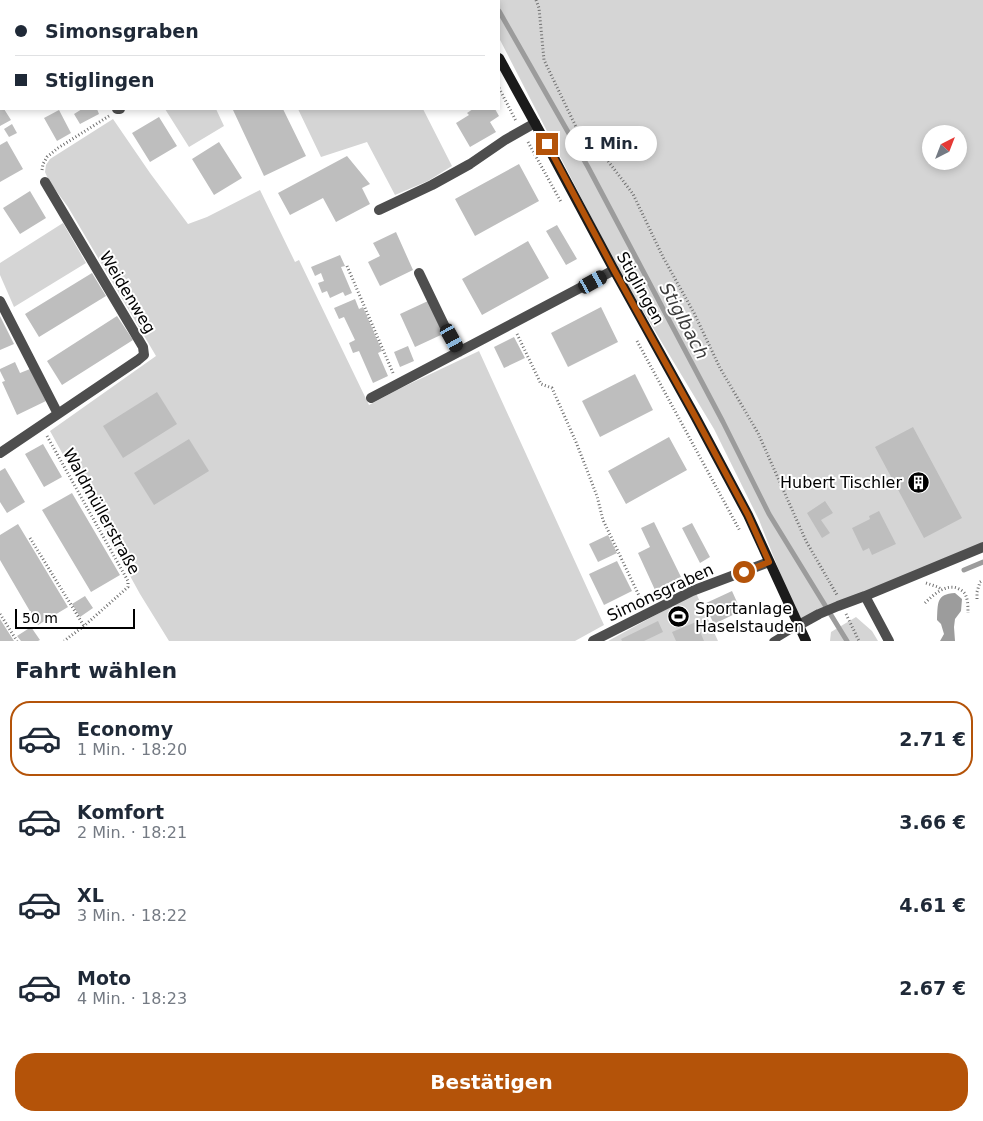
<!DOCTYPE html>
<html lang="de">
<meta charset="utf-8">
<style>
:root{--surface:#fff;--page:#f2f2f3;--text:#1f2937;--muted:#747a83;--line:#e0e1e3;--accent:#b45309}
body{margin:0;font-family:"DejaVu Sans",sans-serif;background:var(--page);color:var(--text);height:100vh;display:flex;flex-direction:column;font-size:19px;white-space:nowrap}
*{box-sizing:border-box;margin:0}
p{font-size:16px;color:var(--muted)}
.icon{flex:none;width:28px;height:28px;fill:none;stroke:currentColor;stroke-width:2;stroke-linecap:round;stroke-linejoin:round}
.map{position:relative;height:641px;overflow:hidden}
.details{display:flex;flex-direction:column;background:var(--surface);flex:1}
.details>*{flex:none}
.guide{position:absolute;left:0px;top:0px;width:500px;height:110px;box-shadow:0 2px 8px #0003;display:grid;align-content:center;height:110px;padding:0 15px;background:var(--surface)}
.needle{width:32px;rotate:42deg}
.controls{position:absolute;left:922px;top:125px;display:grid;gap:10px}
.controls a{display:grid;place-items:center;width:45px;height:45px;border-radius:50%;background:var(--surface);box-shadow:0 2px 8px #0003;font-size:25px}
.scale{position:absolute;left:15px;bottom:12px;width:120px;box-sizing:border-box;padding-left:5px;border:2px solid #000;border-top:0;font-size:14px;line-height:18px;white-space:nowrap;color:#000;-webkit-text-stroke:4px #fff;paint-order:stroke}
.end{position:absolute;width:22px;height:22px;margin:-11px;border:6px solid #b45309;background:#fff;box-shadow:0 0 0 2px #fff}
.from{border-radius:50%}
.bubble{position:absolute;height:35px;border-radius:18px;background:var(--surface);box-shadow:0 2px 8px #0003;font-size:16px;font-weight:700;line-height:35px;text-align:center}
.car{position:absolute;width:15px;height:30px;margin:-15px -8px;border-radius:6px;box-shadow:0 0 4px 1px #0007;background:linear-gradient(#222 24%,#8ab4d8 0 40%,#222 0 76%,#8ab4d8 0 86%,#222 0)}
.guide b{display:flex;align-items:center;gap:18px;height:48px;font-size:19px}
.guide b+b{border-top:1px solid var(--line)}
.guide i{width:12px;height:12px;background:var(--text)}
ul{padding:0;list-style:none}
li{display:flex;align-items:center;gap:15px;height:75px;margin:0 10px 8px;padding:0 5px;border:2px solid transparent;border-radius:20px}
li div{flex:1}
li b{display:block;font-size:19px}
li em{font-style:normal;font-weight:700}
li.active{border-color:var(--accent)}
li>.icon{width:45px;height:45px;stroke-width:1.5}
h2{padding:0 15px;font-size:22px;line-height:60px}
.button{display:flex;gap:10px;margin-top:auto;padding:10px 15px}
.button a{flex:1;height:58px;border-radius:20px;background:var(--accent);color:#fff;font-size:20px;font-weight:700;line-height:58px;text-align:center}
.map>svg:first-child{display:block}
</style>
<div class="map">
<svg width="983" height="641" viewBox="0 0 983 641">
<rect width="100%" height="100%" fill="#fff"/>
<path fill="#d5d5d5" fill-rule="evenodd" d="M479,0H983V544L800,623L759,520L714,429L620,273L499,38V1H480ZM931,134H959V161H931Z
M165,109H216L224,126L189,147Z
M298,109H423L452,166L428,181L395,195L367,142L321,157Z
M113,119L150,173L188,224L207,217L260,190L295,262L299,260L369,405L401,388L479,351L604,625L575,641H169L140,594L50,431L156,356L68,207L49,181L45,172L46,165L50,159Z
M63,223L86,263L14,307L0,275V263Z
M696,593L718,641H608Z
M856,617L872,631L878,641H830L831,632Z"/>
<path fill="#9c9c9c" d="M955,593L962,599L961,611L955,619L954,627L955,641H940L944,634L941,624L937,620C938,603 936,594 955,593Z"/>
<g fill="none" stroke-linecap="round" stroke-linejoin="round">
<path stroke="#9c9c9c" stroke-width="5" d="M493,0L494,1
M499,11L588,167L723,422L769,514L847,641
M964,570L983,562"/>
</g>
<path fill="#bebebe" d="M0,109H4L11,120L0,126Z
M82,109H97L99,114L80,124L74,114Z
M235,109H283L306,156L264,176L233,110Z
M473,109H495L499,116L490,122L496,132L470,147L456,123L469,115L467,113Z
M59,110L71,133L57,141L44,118Z
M159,117L177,146L150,162L132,133Z
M12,124L17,133L9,137L4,129Z
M7,141L23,169L0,182V145Z
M219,142L242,178L214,195L192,159Z
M347,156L370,184L362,188L370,204L336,222L323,198L290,215L278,193Z
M519,164L539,201L475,236L455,199Z
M30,191L46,218L20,234L3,208Z
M557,225L577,259L566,265L546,231Z
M396,232L413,270L380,286L368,262L380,256L373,243Z
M528,241L549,278L482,315L462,279Z
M340,255L345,266L341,267L352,293L345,296L343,292L330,298L327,291L322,293L318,283L324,281L321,273L315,276L311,267Z
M92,273L106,296L39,337L25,314Z
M355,299L359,309L363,307L382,351L378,353L388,376L373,383L359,351L353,353L349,343L355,340L344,317L339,319L334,308Z
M428,301L443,334L415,347L400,314Z
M601,307L618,342L568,367L551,333Z
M0,316L14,344L0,350Z
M117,316L133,340L62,385L47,361Z
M514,337L525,358L504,368L494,347Z
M408,346L414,361L400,367L394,352Z
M15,362L20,373L30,369L46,401L17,415L2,382L5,381L0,371V369Z
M635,374L653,410L600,437L582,401Z
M157,392L177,424L123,458L103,426Z
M913,427L962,518L924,538L875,447Z
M669,437L687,470L626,504L608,471Z
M189,439L209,471L154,505L134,473Z
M43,444L62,477L44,487L25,454Z
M5,468L25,502L7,513L0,502V471Z
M72,493L120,575L91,592L42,510Z
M825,501L833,513L821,520L830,533L822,538L807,513Z
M879,511L896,544L872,555L869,548L863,551L852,528L870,519L869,516Z
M654,522L681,577L655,590L638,553L650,547L641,528Z
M692,523L710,557L700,563L682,528Z
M18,524L68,607L38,625L0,560V535Z
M608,535L617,553L598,562L589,544Z
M617,561L632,591L604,605L589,574Z
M732,591L741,611L714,624L704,604Z
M85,596L93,608L80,617L72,604Z
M0,619L14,641H0Z
M658,621L663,632L644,641H622L621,639Z
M696,622L704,641H676L672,632Z
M31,627L40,640L38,641H21L17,636Z"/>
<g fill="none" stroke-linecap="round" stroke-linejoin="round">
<path stroke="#707070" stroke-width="3" stroke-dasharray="1 2.5" stroke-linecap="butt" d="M217,0L218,1
M450,0L451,1
M536,0L539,8L544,60L577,129L608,161L633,194L663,257L694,313L720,368L758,433L806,541L837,595
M499,88L516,121
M528,142L561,202
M42,170L43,164L47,157L58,148L109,116
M347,266L393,373
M517,334L541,384L552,388L576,442L597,496L603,520L643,604
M637,341L740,531
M47,436L128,581V587L84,626L64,641
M30,538L84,626
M926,583L938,587L942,590
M977,599V592L980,582L983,580
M925,603C933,595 945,584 957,588C961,590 965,592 966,596C968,601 968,608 968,613
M0,614L17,641
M846,614L859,641"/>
<path stroke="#4e4e4e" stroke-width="7" d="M773,641L799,625"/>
<path stroke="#4e4e4e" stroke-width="10" d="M56,0V1
M300,1L302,0
M117,109H120
M379,210L432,185L470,164L505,140L535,123
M419,273L444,325L459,352
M0,301L58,414
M371,398L614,270
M0,453L138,360L144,355L143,347L45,182
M865,596L889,641
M799,625L819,614L838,606L865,596L983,547
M593,641L692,591L769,562"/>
<path stroke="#1b1b1b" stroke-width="10" d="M467,0V1
M499,58L547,145L614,270L695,416L748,515L806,641"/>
</g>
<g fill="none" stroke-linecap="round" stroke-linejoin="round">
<path stroke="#b45309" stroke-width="6" d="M547,144L614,270L695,416L748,515L769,562L744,572"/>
</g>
<defs>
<symbol id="building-disc" viewBox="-11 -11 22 22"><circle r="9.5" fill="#000" stroke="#fff"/><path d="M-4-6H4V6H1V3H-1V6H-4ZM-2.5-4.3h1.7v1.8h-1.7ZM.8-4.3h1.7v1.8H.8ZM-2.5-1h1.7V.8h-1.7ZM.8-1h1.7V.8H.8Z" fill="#fff"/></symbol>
<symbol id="stadium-disc" viewBox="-11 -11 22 22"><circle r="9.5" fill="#000" stroke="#fff"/><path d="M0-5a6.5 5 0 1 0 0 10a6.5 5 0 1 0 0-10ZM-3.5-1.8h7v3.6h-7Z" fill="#fff"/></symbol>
</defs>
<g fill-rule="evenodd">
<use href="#building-disc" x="906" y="470" width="25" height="25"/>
<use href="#stadium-disc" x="666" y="604" width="25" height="25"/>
</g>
<g text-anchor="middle" stroke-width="4" stroke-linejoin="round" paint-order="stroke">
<g font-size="16" fill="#000" stroke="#fff">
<text transform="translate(641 288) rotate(61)" y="6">Stiglingen</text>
<text transform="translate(128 292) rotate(59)" y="6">Weidenweg</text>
<text transform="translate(102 511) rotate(61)" y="6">Waldmüllerstraße</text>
<text transform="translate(660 592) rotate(-25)" y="6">Simonsgraben</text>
</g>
<g font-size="16" fill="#000" stroke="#fff" text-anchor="end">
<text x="902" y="488">Hubert Tischler</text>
<text x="695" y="614" text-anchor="start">Sportanlage<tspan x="695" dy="18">Haselstauden</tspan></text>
</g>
<g font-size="18" font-style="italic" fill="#3d3d3d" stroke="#fff">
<text transform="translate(684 321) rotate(62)" y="6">Stiglbach</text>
</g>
</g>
</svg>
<div class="controls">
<a><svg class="needle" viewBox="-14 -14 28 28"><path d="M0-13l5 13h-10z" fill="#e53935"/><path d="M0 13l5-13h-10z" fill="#747a83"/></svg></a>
</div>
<div class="scale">50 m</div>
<i class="end from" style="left:744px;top:572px"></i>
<i class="end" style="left:547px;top:144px"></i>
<div class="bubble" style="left:565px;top:126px;width:92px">1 Min.</div>
<i class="car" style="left:593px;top:282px;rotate:61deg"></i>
<i class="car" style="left:452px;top:338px;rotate:151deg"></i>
<div class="guide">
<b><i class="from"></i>Simonsgraben</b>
<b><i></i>Stiglingen</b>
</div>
</div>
<section class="details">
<h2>Fahrt wählen</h2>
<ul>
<li class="active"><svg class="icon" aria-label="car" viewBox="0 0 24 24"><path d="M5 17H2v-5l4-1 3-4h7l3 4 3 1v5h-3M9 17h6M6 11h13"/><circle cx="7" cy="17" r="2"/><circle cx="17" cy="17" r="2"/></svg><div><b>Economy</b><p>1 Min. · 18:20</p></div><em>2.71 €</em></li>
<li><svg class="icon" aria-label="car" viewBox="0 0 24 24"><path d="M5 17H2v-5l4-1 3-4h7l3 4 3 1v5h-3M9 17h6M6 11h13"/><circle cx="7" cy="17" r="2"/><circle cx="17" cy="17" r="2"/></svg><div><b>Komfort</b><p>2 Min. · 18:21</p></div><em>3.66 €</em></li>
<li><svg class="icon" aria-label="car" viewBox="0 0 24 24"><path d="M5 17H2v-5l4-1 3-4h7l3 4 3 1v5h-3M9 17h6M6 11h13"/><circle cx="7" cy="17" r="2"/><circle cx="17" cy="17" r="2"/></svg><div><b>XL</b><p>3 Min. · 18:22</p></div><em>4.61 €</em></li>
<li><svg class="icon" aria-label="car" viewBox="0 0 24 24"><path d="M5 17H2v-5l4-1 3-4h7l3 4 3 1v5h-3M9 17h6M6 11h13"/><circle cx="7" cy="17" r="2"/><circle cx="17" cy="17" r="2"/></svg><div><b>Moto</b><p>4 Min. · 18:23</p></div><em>2.67 €</em></li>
</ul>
<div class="button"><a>Bestätigen</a></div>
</section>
